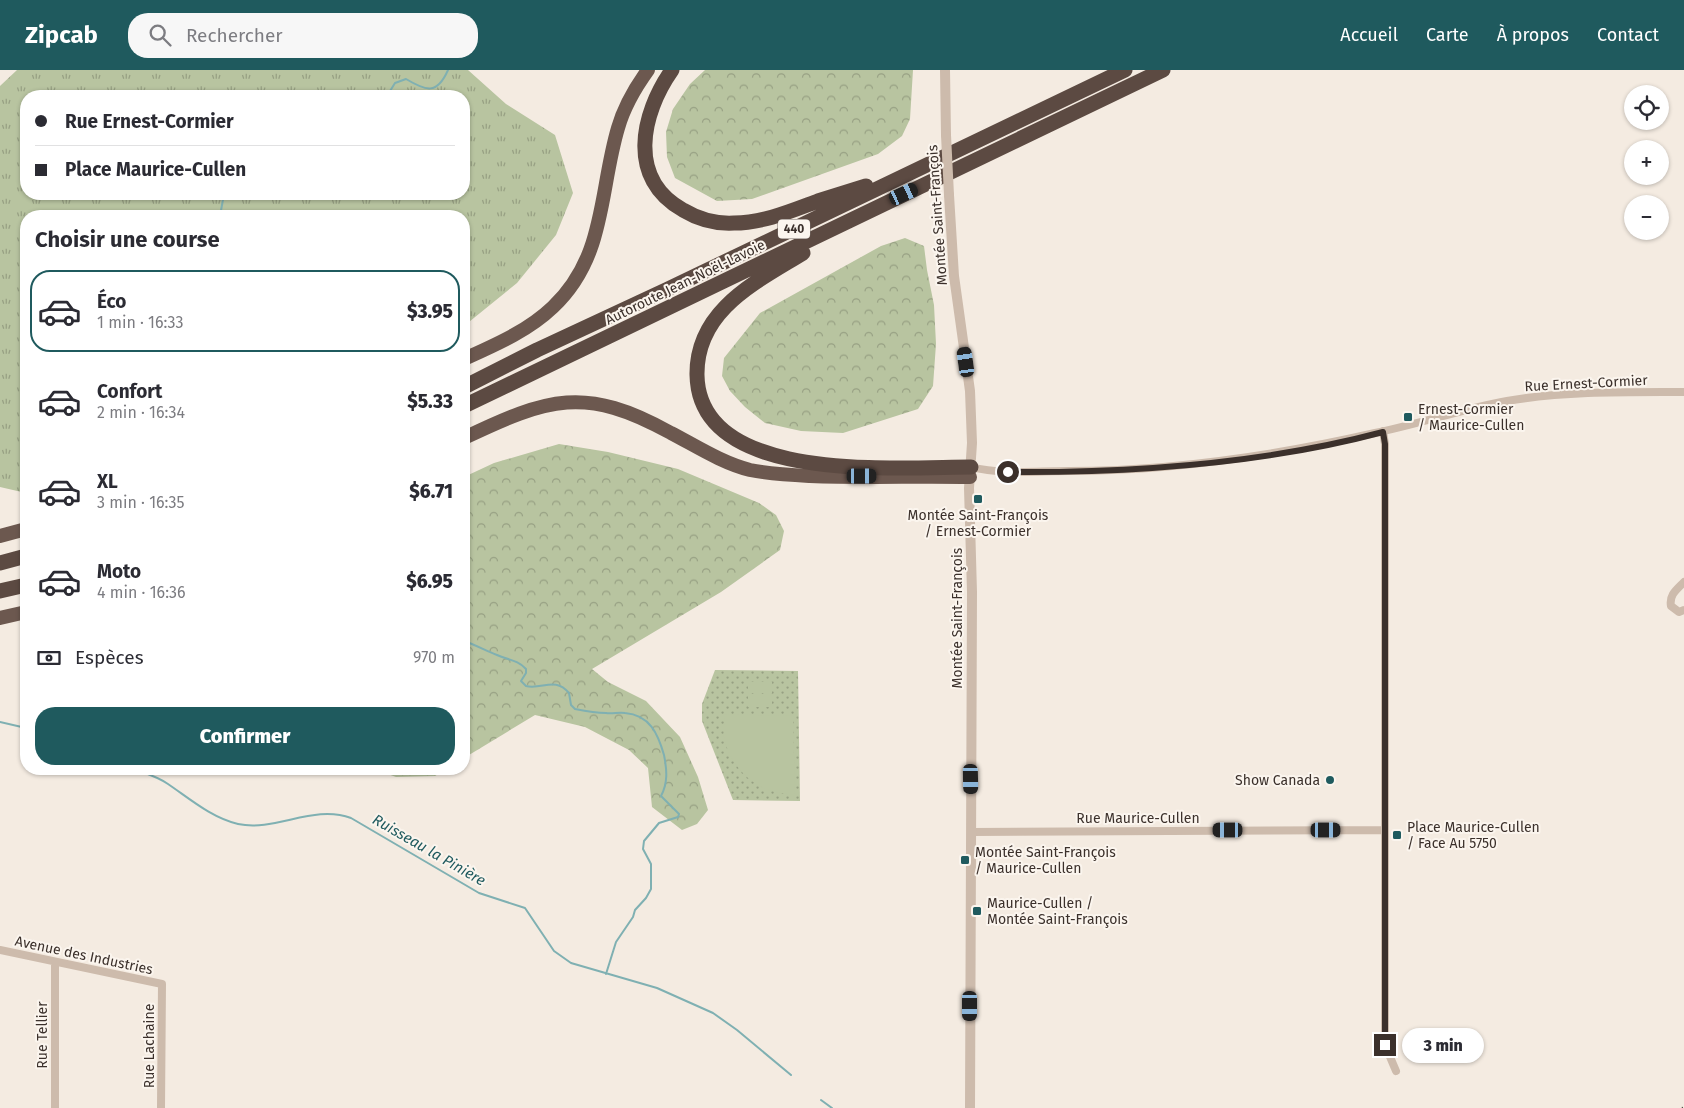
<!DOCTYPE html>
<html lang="fr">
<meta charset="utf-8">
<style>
:root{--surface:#fff;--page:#f7f7f7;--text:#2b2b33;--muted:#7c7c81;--line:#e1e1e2;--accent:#1f5a5e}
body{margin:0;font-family:"Fira Sans",sans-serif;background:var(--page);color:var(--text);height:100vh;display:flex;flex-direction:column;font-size:19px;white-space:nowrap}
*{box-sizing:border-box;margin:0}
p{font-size:16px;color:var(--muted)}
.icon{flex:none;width:28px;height:28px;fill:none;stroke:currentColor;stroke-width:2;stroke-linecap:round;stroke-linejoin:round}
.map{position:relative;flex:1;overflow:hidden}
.drawer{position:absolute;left:20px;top:140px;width:450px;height:565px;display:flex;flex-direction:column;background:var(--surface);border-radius:20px;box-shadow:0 1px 4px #0004}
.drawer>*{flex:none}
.guide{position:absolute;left:20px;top:20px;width:450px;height:110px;border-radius:20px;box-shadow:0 1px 4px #0004;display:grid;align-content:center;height:110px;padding:0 15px;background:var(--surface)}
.fabs{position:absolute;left:1624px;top:15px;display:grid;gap:10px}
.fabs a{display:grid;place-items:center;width:45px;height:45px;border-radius:50%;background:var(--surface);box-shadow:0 1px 4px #0004;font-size:25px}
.end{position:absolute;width:22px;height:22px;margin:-11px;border:6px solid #3b302b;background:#fff;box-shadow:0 0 0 2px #fff}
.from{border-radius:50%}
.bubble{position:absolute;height:35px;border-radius:18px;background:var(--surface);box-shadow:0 1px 4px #0004;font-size:16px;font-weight:800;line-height:35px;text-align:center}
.car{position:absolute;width:15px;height:30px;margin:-15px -8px;border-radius:6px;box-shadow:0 0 4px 1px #0007;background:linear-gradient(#222 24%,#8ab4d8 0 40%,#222 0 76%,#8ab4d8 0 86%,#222 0)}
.guide b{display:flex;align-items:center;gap:18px;height:48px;font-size:19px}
.guide b+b{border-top:1px solid var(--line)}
.guide i{width:12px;height:12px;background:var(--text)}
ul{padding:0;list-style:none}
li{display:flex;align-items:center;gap:15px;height:82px;margin:0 10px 8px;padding:0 5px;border:2px solid transparent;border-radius:20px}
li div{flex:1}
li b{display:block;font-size:19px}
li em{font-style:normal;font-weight:800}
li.active{border-color:var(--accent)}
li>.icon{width:45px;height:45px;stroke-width:1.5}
h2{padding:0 15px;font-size:22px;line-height:60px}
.pay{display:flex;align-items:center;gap:12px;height:55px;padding:0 15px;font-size:19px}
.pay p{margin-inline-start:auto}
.primary-button{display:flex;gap:10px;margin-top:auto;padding:10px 15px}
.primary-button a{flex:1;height:58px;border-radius:20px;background:var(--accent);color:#fff;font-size:20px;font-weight:800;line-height:58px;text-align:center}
header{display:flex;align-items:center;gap:30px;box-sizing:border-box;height:70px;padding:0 25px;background:var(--accent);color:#fff}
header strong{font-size:24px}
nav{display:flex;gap:28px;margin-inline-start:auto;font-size:18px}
.search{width:350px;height:45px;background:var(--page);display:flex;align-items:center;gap:12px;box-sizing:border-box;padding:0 18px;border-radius:20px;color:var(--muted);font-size:19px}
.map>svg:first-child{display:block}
</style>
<header>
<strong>Zipcab</strong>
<div class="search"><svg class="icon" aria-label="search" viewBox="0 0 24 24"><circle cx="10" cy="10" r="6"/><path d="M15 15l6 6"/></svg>Rechercher</div>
<nav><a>Accueil</a><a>Carte</a><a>À propos</a><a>Contact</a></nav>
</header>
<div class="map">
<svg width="1684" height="1038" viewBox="0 0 1684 1038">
<defs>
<pattern id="grass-tufts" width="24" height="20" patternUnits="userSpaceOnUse" patternTransform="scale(1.25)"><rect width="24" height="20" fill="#b8c4a0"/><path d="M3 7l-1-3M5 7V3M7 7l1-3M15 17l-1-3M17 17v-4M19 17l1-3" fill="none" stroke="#97a083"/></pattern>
<pattern id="forest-crowns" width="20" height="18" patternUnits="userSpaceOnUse" patternTransform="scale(1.25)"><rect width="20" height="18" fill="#b8c4a0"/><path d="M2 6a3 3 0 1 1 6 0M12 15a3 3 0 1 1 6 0" fill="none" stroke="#97a083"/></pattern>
<pattern id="park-dots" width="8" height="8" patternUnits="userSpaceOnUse" patternTransform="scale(1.25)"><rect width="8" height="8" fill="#b8c4a0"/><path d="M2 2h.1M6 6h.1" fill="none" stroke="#97a083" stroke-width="1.8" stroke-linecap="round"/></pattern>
</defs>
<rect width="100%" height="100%" fill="#f4ebe1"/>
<path fill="url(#grass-tufts)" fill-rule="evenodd" d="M17,0H468L506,34L555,65L573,123L556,165L517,213L464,256V146H26V423L0,417V16ZM26,26H464V124H26Z"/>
<path fill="url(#forest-crowns)" d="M705,0H913L910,49L902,66L878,84L752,129L717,131L675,108L667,87L666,62L673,39L690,14Z
M905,168L924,176L927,200L934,235L936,274L933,316L918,339L843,363L801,361L765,353L745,337L730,321L722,306L724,288L760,243L881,176Z
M559,374L608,382L678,399L759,433L776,445L784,461L780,480L721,522L592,599L608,612L646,631L680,667L698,707L708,740L697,754L682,760L652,737L648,698L629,680L585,657L535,645L464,688V407L494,393Z
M374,699H447L435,706L396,707Z"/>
<path fill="url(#park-dots)" d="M715,600L798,601L800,731L733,730L702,651V634Z"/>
<path fill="#b8c4a0" d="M748,612H772V623H748Z
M748,626H772V637H748Z
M725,644L793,646L795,725C787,724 779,723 772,721C749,715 728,691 724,667C723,660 725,651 725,644Z"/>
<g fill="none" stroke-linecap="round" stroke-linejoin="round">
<path stroke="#7fb0b2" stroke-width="2" d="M387,26L395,13L406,9C426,21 437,25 448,0
M220,146L224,124
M464,571C476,575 486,581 497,585C508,590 518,590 526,599V603L521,611L526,616C542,620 555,606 569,623L571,635L575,639C585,641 596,643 606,643C612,644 619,642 625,643C650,645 658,664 664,685C667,700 668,713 661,726L679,744L678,747L659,753L644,771L643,779L651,794V819L646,828L635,840L633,847L616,872L606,904
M0,652L26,658
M134,699C145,703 158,707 168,714C190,729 212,748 238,754C276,762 313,734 351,748L479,823L525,838L554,881L571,893L657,918L713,943L737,960L791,1005
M821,1030L832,1038"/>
<path stroke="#cdbbac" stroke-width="8" d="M1383,361L1385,374V975L1396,1001
M971,397C1002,405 1036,401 1069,401C1172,401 1274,386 1375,363C1419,354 1462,339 1507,331C1565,321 1625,322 1684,322
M1684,512C1676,520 1669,525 1671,536L1679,542L1684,540
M972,762L1385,760
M0,880L162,914L161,1038
M55,1038V892"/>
<path stroke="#cdbbac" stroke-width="10" d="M945,0L946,65
M949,125L954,206L970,321L972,373L969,418L972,522L970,1038"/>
<path stroke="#6c584f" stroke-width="14" d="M464,289C495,275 528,261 553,237C606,187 599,122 618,58C624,37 635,18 648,0
M464,368C548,328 585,315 671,363C696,376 722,393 750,400C769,404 790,405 810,406C863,408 917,406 970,407
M0,466L26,459
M0,548L26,542"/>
<path stroke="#5c4a42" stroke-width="15" d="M672,0C641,44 627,109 683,140C698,149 716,154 734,153C763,153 791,141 818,131C834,126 850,121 866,116
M803,183C756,212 696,240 697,305C699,415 898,397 971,397
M464,317L537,280L668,219L1125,0
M464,336L1163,0
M0,493L26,486
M0,521L26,515"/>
<path stroke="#3b302b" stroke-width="2" stroke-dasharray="1 4" stroke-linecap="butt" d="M1682,1038L1684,1037"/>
<path stroke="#cdbbac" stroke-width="10" d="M946,65L949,125"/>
</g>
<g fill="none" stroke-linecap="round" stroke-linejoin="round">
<path stroke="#3b302b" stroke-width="6" d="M1008,402C1132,403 1263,394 1383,362L1385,374V975"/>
</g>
<g fill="#1f5a5e" stroke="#fbf5ee" stroke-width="2">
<rect x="1403" y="342" width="10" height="10" rx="2.5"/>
<rect x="973" y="424" width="10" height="10" rx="2.5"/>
<circle cx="1330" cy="710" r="5"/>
<rect x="1392" y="760" width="10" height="10" rx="2.5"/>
<rect x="960" y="785" width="10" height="10" rx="2.5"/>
<rect x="972" y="836" width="10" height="10" rx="2.5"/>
</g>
<g text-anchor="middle" stroke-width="4" stroke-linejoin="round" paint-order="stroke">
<rect fill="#fbf5ee" stroke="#756b66" stroke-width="1" x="778" y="149.5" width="32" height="19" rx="4"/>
<g font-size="12" font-weight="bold" fill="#3b302b">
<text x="794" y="163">440</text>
</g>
<g font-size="14" fill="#3b302b" stroke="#fbf5ee">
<text transform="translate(937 145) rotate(-94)" y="5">Montée Saint-François</text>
<text transform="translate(685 212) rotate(-26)" y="5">Autoroute Jean-Noël-Lavoie</text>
<text transform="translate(1586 313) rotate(-3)" y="5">Rue Ernest-Cormier</text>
<text transform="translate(957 548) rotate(-90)" y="5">Montée Saint-François</text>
<text x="1138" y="753">Rue Maurice-Cullen</text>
<text transform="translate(84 885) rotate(12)" y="5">Avenue des Industries</text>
<text transform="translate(42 965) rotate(-90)" y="5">Rue Tellier</text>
<text transform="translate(149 976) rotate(-90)" y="5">Rue Lachaine</text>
</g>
<g font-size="14" fill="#3b302b" stroke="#fbf5ee" text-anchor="start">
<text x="1418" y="344">Ernest-Cormier<tspan x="1418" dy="16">/ Maurice-Cullen</tspan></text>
<text x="978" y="450" text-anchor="middle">Montée Saint-François<tspan x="978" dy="16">/ Ernest-Cormier</tspan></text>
<text x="1320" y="715" text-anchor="end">Show Canada</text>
<text x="1407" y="762">Place Maurice-Cullen<tspan x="1407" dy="16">/ Face Au 5750</tspan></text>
<text x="975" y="787">Montée Saint-François<tspan x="975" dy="16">/ Maurice-Cullen</tspan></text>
<text x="987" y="838">Maurice-Cullen /<tspan x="987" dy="16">Montée Saint-François</tspan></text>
</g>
<g font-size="15" font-style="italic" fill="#1f5a5e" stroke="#fbf5ee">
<text transform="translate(429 780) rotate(30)" y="5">Ruisseau la Pinière</text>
</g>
</g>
</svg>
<div class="fabs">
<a><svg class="icon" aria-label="locate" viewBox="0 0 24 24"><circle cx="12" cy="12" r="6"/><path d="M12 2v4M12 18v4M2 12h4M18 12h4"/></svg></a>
<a>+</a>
<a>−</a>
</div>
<i class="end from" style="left:1008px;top:402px"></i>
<i class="end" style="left:1385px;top:975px"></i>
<div class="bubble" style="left:1402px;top:958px;width:82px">3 min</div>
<i class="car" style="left:904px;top:124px;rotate:65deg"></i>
<i class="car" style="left:966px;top:292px;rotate:352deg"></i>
<i class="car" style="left:862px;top:406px;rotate:90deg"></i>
<i class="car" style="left:971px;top:709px;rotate:179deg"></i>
<i class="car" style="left:1228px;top:760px;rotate:270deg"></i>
<i class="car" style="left:1326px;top:760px;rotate:90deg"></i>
<i class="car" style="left:970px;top:936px;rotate:180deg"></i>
<div class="guide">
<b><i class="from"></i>Rue Ernest-Cormier</b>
<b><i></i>Place Maurice-Cullen</b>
</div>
<section class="drawer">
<h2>Choisir une course</h2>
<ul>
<li class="active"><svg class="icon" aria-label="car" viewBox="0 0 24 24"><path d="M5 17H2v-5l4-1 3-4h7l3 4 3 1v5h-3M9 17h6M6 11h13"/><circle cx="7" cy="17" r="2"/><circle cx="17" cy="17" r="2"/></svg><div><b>Éco</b><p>1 min · 16:33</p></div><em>$3.95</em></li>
<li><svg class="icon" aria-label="car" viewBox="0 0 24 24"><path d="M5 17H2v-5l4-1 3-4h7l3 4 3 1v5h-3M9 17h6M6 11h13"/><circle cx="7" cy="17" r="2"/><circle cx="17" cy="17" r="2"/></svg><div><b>Confort</b><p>2 min · 16:34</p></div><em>$5.33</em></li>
<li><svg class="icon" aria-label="car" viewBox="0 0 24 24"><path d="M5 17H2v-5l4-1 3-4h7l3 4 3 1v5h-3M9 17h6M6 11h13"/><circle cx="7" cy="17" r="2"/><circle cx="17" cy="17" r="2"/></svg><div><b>XL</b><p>3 min · 16:35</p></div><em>$6.71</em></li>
<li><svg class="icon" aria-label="car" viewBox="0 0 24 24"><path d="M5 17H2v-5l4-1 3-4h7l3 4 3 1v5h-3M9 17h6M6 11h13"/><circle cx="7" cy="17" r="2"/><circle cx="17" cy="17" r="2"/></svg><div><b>Moto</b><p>4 min · 16:36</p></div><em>$6.95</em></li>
</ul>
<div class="pay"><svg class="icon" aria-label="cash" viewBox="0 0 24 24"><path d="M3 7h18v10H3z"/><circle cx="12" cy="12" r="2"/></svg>Espèces<p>970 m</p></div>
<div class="primary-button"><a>Confirmer</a></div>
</section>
</div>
